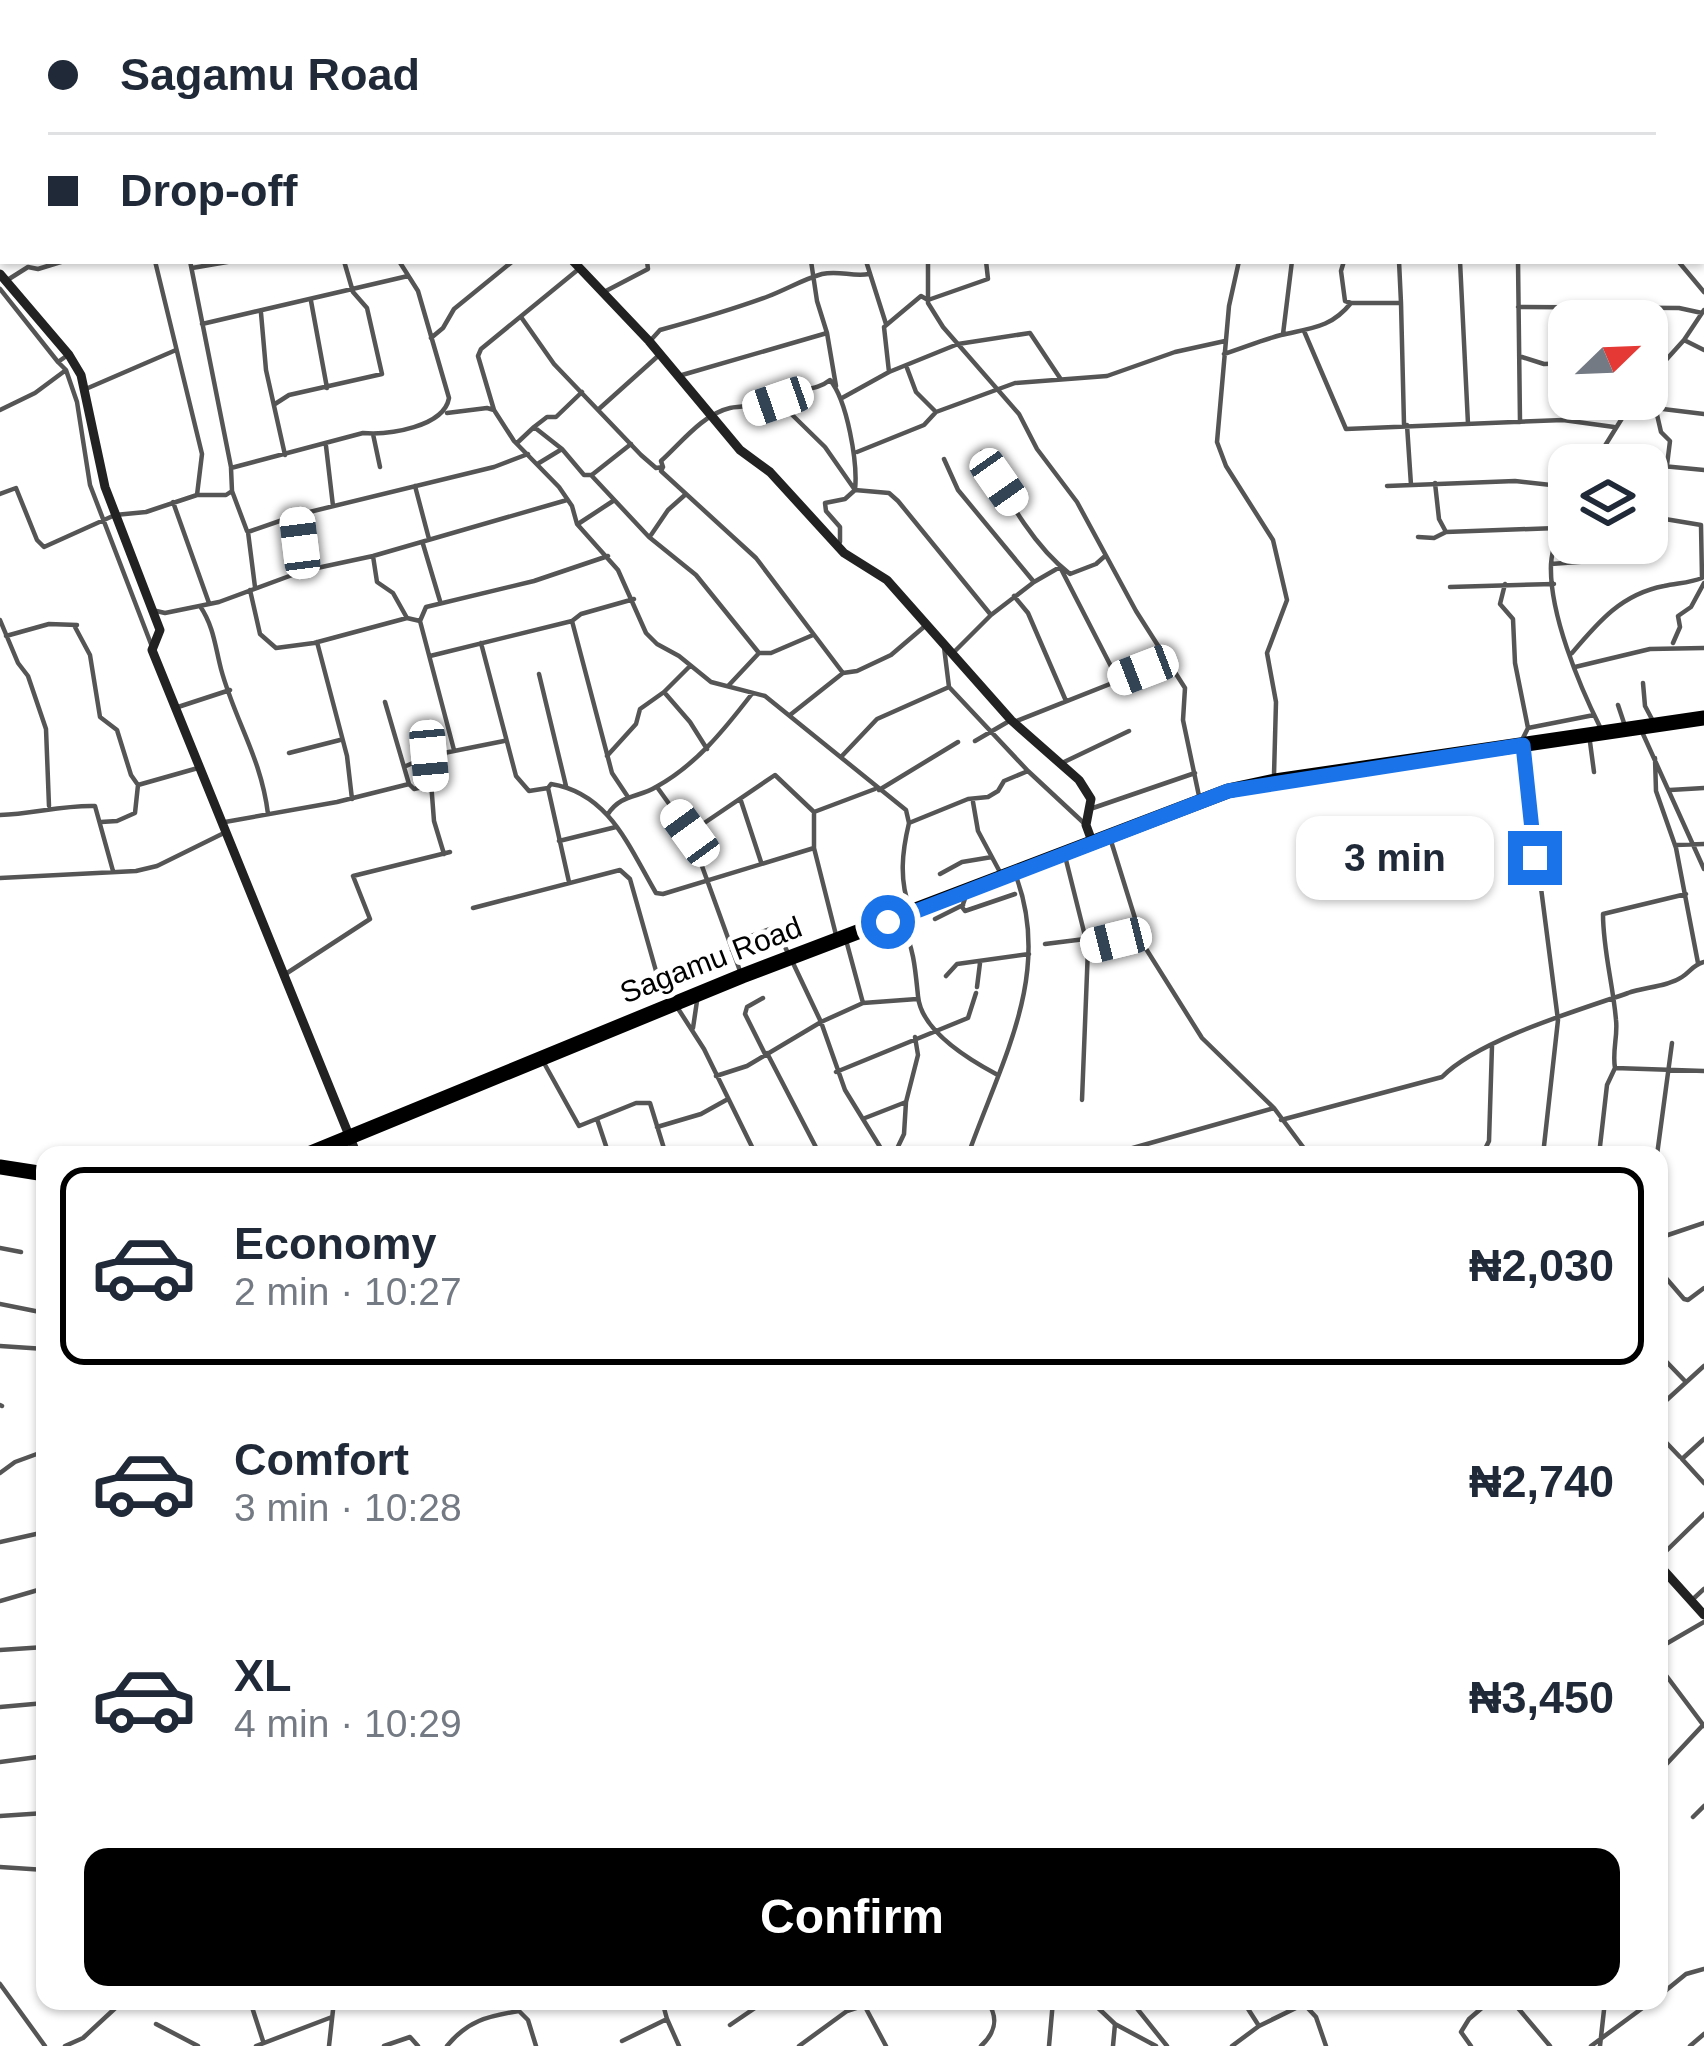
<!DOCTYPE html>
<meta charset="utf-8">
<style>
body{margin:0;font-family:Arial,sans-serif;background:#f6f6f7;color:#1f2937;height:100vh;display:flex;flex-direction:column;font-size:45px;white-space:nowrap}
*{box-sizing:border-box;margin:0}
p{font-size:39px;color:#747a83}
.icon{flex:none;width:66px;height:66px;fill:none;stroke:currentColor;stroke-width:2;stroke-linecap:round;stroke-linejoin:round}
.map{position:relative;flex:1;overflow:hidden}
.sheet{position:absolute;left:36px;top:1146px;width:1632px;height:864px;display:flex;flex-direction:column;background:#fff;border-radius:24px;box-shadow:0 3px 9px #0004}
.sheet>*{flex:none}
.top-card{position:absolute;left:0px;top:0px;width:1704px;height:264px;box-shadow:0 3px 9px #0004;display:grid;align-content:center;height:264px;padding:0 48px;background:#fff}
.needle{width:78px;rotate:67deg}
.controls{position:absolute;left:1548px;top:300px;display:grid;gap:24px}
.controls a{display:grid;place-items:center;width:120px;height:120px;border-radius:24px;background:#fff;box-shadow:0 3px 9px #0004;font-size:60px}
.end{position:absolute;width:54px;height:54px;margin:-27px;border:15px solid #1a73e8;background:#fff;box-shadow:0 0 0 6px #fff}
.from{border-radius:50%}
.bubble{position:absolute;height:84px;border-radius:24px;background:#fff;box-shadow:0 3px 9px #0004;font-size:39px;font-weight:700;line-height:84px;text-align:center}
.car{position:absolute;width:36px;height:72px;margin:-36px -18px;border-radius:15px;box-shadow:0 0 9px 3px #0007;background:linear-gradient(#fff 24%,#345 0 40%,#fff 0 76%,#345 0 86%,#fff 0)}
.top-card b{display:flex;align-items:center;gap:42px;height:114px;font-size:45px}
.top-card b+b{border-top:3px solid #e0e1e3}
.top-card i{width:30px;height:30px;background:#1f2937}
ul{padding:21px 0 0;list-style:none}
li{display:flex;align-items:center;gap:36px;height:198px;margin:0 24px 18px;padding:0 24px;border:6px solid transparent;border-radius:24px}
li div{flex:1}
li b{display:block;font-size:45px}
li em{font-style:normal;font-weight:700}
li.current{border-color:#000}
li>.icon{width:108px;height:108px;stroke-width:1.5}
.button{display:flex;gap:24px;margin-top:auto;padding:24px 48px}
.button a{flex:1;height:138px;border-radius:24px;background:#000;color:#fff;font-size:48px;font-weight:700;line-height:138px;text-align:center}
.map>svg:first-child{display:block}
.lines{fill:none;stroke-linecap:round;stroke-linejoin:round}
.street{stroke:#555;stroke-width:4.5}
.secondary{stroke:#222;stroke-width:9}
.highway{stroke:#000;stroke-width:15}
.route{stroke:#1a73e8;stroke-width:15}
.labels{text-anchor:middle;stroke-width:10;stroke-linejoin:round;paint-order:stroke}
.street-label{font-size:30px;fill:#000;stroke:#fff}
</style>
<div class="map">
<svg width="1704" height="2046" viewBox="0 0 1704 2046">
<rect width="100%" height="100%" fill="#fff"/>
<g class="lines">
<path class="street" d="M64,0H82
M285,0L286,3
M645,0L648,3
M727,0L730,3
M956,0L957,3
M1087,0L1088,3
M51,3L58,0
M618,3L621,0
M785,3L789,0
M0,14H3
M0,71L3,70
M0,103L3,102
M0,161L3,162
M0,217L3,216
M1701,228L1704,225
M155,261L202,454L197,495
M190,261L231,467
M811,261L817,301L827,333
M866,261L886,324
M928,261V303L943,327L1019,414L1037,449L1077,502L1136,611L1185,688L1183,720L1199,796
M1239,261L1229,306L1217,442L1226,466L1273,540L1287,600L1267,653L1276,702L1274,775
M1344,261L1341,271L1345,301L1351,303
M1399,261L1401,303
M1460,261L1468,424
M1518,261L1520,422
M1678,261L1704,292
M192,268L233,261
M9,279L28,267L38,269L64,261
M0,289L58,362L65,357
M602,293L648,269L647,261
M311,301L327,388
M1518,307L1679,308L1702,313
M261,313L266,370L285,455
M521,317L554,364L641,455L656,468L663,467L661,471L756,558L843,673
M202,324L408,276
M1304,331L1346,429L1563,420L1614,427
M1283,334L1292,261
M431,338L443,328L454,309L513,261
M1684,340L1704,350
M650,341L660,330C696,320 734,309 769,296C787,289 804,279 822,274C839,270 852,277 869,274
M1224,354C1243,348 1262,340 1281,335C1311,328 1331,328 1351,303H1401L1404,424
M1522,357L1544,364L1569,363
M907,368L916,392L936,412
M66,370L77,402L90,485L151,644
M889,372L884,327L921,296L928,300L988,279L986,261
M682,375L827,333L836,386
M1647,381L1684,340L1704,310
M88,388L176,350
M842,398L889,372L958,344L1030,333L1060,378
M275,404L289,395L382,374L367,308L353,292L344,261
M1630,405L1704,414
M1655,406L1661,432L1670,441L1667,465
M600,408L658,356
M0,410L35,393L66,370L58,362
M494,410L514,441L559,487L572,506L577,524L618,570L646,633L657,644L679,656L711,682L765,696L906,810L909,823
M447,413L487,408L494,410L478,356L481,349L580,268
M1407,425L1411,485
M534,427L547,417H556L582,392
M373,434L380,467
M517,443L534,427L562,449
M326,446L333,506
M857,452L924,425L936,412L1015,383L1107,376L1175,352L1225,341
M982,452C1006,495 1031,544 1070,574L1096,564L1105,556
M1600,453L1621,462L1704,470
M944,459L958,490L1034,582L991,615
M539,463L562,449L584,475H591L649,537L696,575L759,653
M1593,465L1634,399
M663,467L661,461C680,444 703,414 730,408C745,405 758,408 776,402
M593,474L631,444
M1435,483L1439,519L1446,532L1557,528
M415,486L429,539
M1387,486L1515,481L1569,487
M232,491L247,531
M0,494L16,488L37,540L44,547L115,515L146,512L197,495H226L232,491L231,468L363,433C389,435 444,427 449,398L418,291L399,261
M173,502L209,603
M1569,510C1561,526 1552,546 1551,564C1549,613 1579,685 1601,729
M297,515L302,569
M1647,516L1701,525
M578,524L613,501
M651,535L668,510L686,494
M1418,537L1434,538L1446,532
M840,542V527L826,511L825,503L845,499L855,490C858,463 847,400 830,380C814,393 794,387 778,401L825,447L855,490L889,493L898,501L991,615L953,653
M423,544L440,601
M373,556L377,582L393,593L407,618
M1551,564L1631,558
M1034,582L1060,567L1117,678
M1505,584L1500,604L1513,619L1515,663L1528,728L1523,738
M255,587L248,532L297,515L494,467L528,454
M1450,587L1554,584
M250,590L260,634L276,648L314,643L407,618L420,621
M1014,596L1028,613L1066,701
M200,606C214,627 215,646 221,669C235,721 261,757 268,814
M152,610L165,613L219,602L303,571L373,556L567,500
M0,620L18,663L28,676L46,729L49,806
M572,621L612,773L628,797
M75,627L90,655L100,717L117,730L131,775L138,785L198,768
M6,636L49,624L77,625
M317,642L347,756L352,799
M481,643L516,776L529,791L548,788L551,784C609,793 629,847 656,893L663,894L814,848
M1673,643L1680,627L1678,616L1691,607L1704,583
M1572,653C1599,621 1622,594 1664,586C1677,583 1690,583 1702,578L1701,525
M430,656L572,621L581,614L634,599
M1575,667L1650,649L1704,648
M539,674L566,786
M1643,683L1645,706L1654,723
M729,685L759,653H771L813,635
M950,688L1028,771
M664,692L690,722L707,749
M1618,705L1624,723
M178,707L230,690
M790,715L843,673L857,671L891,655L925,626
M1014,722L1168,661
M1528,728L1594,715
M1643,734L1704,869
M975,741L1011,720
M1590,742L1594,772
M1523,748L1558,1020L1543,1155
M454,750L420,621L426,607L534,581L608,556
M289,753L340,740
M429,756L434,821L444,854
M607,756L636,724L640,709L664,692L690,666
M841,757L877,719L949,687L944,647
M1655,758L1656,791L1676,848L1698,963
M1064,762L1129,731
M406,766L429,756L504,741
M410,785L414,789L431,785
M657,787L690,833L740,971
M548,788L569,882
M879,790L958,742
M1670,790L1704,788
M741,801L761,862
M973,802L978,831L1001,874
M1093,808L1195,773
M608,814C621,794 638,798 656,787C696,765 724,730 751,695
M0,815C33,814 62,805 95,806L113,871
M101,822L117,821L135,813L138,785
M225,822L337,802L409,784L385,702
M691,832L775,775L814,812
M559,841L616,827
M1111,841L1143,944L1202,1038L1274,1108L1309,1155
M1675,845L1704,844
M1065,856L1088,948L1082,1100
M940,874L962,862L992,857
M0,878L136,871L157,866L224,833
M967,893L962,907L965,911L1015,894
M1686,894L1603,914C1603,950 1613,984 1616,1020C1618,1036 1612,1051 1615,1068L1704,1071
M473,908L620,870L630,879L656,971L670,998
M910,909C899,880 902,852 909,823L968,799L988,797L998,791L1004,781L1028,771L1086,825
M935,919L963,905
M902,922C914,951 915,966 918,996C921,1031 968,1059 996,1074
M864,931L872,945L905,930
M836,935L814,848V812L875,789
M846,940L863,1003
M1045,944L1085,939
M1088,948L1116,940
M732,950L748,937L775,927L788,953
M793,963L821,1022L863,1003L917,999
M284,975L370,919L353,876L450,852
M946,976L957,964L1029,954
M977,987L980,963
M763,998L747,1007L745,1014L765,1054
M677,1007L704,1049L756,1155
M693,1028L697,1001
M767,1053L820,1155
M544,1063L579,1126L636,1103H650L666,1155
M836,1072L968,1018L976,993
M716,1076L747,1066L821,1022L845,1090L885,1155
M865,1118L906,1102L918,1055L915,1037
M597,1119L609,1155
M1281,1120L1442,1077C1478,1040 1576,1011 1628,993C1644,987 1667,987 1682,977C1691,971 1693,965 1704,962
M657,1127L701,1114L728,1099
M739,1155L752,1150
M894,1155L904,1134L906,1102
M968,1155C1000,1064 1052,976 1017,879
M1108,1155L1274,1108
M1482,1155L1489,1141L1492,1046
M1599,1155L1607,1085L1615,1068
M1657,1155L1672,1043
M1659,1238L1704,1223
M0,1248L21,1252
M1659,1270L1684,1299L1688,1300L1704,1288
M0,1304L45,1313
M0,1346L45,1349
M1659,1354L1684,1380
M0,1405L2,1406
M1659,1407L1704,1366
M1659,1435L1680,1457
M1704,1439L1682,1459L1704,1483
M0,1473L15,1462L45,1451
M0,1542L45,1532
M1659,1558L1704,1514
M1692,1600L1704,1589
M0,1601L45,1588
M1659,1648L1704,1622
M0,1650L45,1647
M1659,1666L1704,1726
M0,1707L45,1703
M0,1762L45,1756
M1659,1772L1703,1725
M0,1816L45,1813
M1693,1817L1704,1806
M0,1867L45,1870
M0,1984L45,2046
M1659,1996L1686,1974L1704,1969
M250,2001L263,2041
M862,2001L886,2046
M1131,2001L1167,2046
M1243,2001L1259,2026L1304,2004L1316,2017L1326,2046
M1512,2001L1550,2046
M1096,2006L1115,2024L1156,2046
M667,2019L679,2046
M156,2024L198,2046
M730,2025L765,2001
M622,2041L667,2019L662,2001
M65,2046L83,2038L123,2001
M256,2046L332,2017
M329,2046L334,2001
M384,2046L410,2037L418,2046
M447,2046C467,2021 488,2016 519,2011L528,2020L536,2046
M799,2046L847,2011L862,2006
M981,2046C996,2032 999,2018 987,2001
M1049,2046L1053,2001
M1113,2046L1115,2024
M1232,2046L1259,2026
M1471,2046L1461,2032L1469,2019L1490,2001
M1591,2046L1652,2001
M1600,2046L1605,2001
M1690,2046L1704,2034"/>
<path class="secondary" d="M323,0L326,3
M573,261L649,341L740,450L770,472L844,553L887,580L1011,720L1079,780L1091,799L1086,825L1093,844
M0,274L69,355L81,375L105,487L160,630L152,650L357,1155
M1659,1565L1704,1615"/>
<path class="highway" d="M306,1155L742,976L1228,791L1275,781L1704,718
M0,1167L45,1174"/>
</g>
<g class="lines">
<path class="route" d="M888,922L1228,791L1523,745L1535,858"/>
</g>
<g class="labels">
<g class="street-label">
<text transform="translate(711 960) rotate(-21)" y="10">Sagamu Road</text>
</g>
</g>
</svg>
<div class="controls">
<a><svg class="needle" viewBox="-14 -14 28 28"><path d="M0-13l5 13h-10z" fill="#e53935"/><path d="M0 13l5-13h-10z" fill="#747a83"/></svg></a>
<a><svg class="icon" aria-label="layers" viewBox="0 0 24 24"><path d="M12 4l9 5-9 5-9-5zM3 14l9 5 9-5"/></svg></a>
</div>
<i class="end from" style="left:888px;top:922px"></i>
<i class="end" style="left:1535px;top:858px"></i>
<div class="bubble" style="left:1296px;top:816px;width:198px">3 min</div>
<i class="car" style="left:778px;top:401px;rotate:251deg"></i>
<i class="car" style="left:999px;top:482px;rotate:145deg"></i>
<i class="car" style="left:300px;top:543px;rotate:353deg"></i>
<i class="car" style="left:1143px;top:670px;rotate:249deg"></i>
<i class="car" style="left:429px;top:756px;rotate:175deg"></i>
<i class="car" style="left:690px;top:833px;rotate:324deg"></i>
<i class="car" style="left:1116px;top:940px;rotate:256deg"></i>
<div class="top-card">
<b><i class="from"></i>Sagamu Road</b>
<b><i></i>Drop-off</b>
</div>
<section class="sheet">
<ul>
<li class="current"><svg class="icon" aria-label="car" viewBox="0 0 24 24"><path d="M5 17H2v-5l4-1 3-4h7l3 4 3 1v5h-3M9 17h6M6 11h13"/><circle cx="7" cy="17" r="2"/><circle cx="17" cy="17" r="2"/></svg><div><b>Economy</b><p>2 min · 10:27</p></div><em>₦2,030</em></li>
<li><svg class="icon" aria-label="car" viewBox="0 0 24 24"><path d="M5 17H2v-5l4-1 3-4h7l3 4 3 1v5h-3M9 17h6M6 11h13"/><circle cx="7" cy="17" r="2"/><circle cx="17" cy="17" r="2"/></svg><div><b>Comfort</b><p>3 min · 10:28</p></div><em>₦2,740</em></li>
<li><svg class="icon" aria-label="car" viewBox="0 0 24 24"><path d="M5 17H2v-5l4-1 3-4h7l3 4 3 1v5h-3M9 17h6M6 11h13"/><circle cx="7" cy="17" r="2"/><circle cx="17" cy="17" r="2"/></svg><div><b>XL</b><p>4 min · 10:29</p></div><em>₦3,450</em></li>
</ul>
<div class="button"><a>Confirm</a></div>
</section>
</div>
